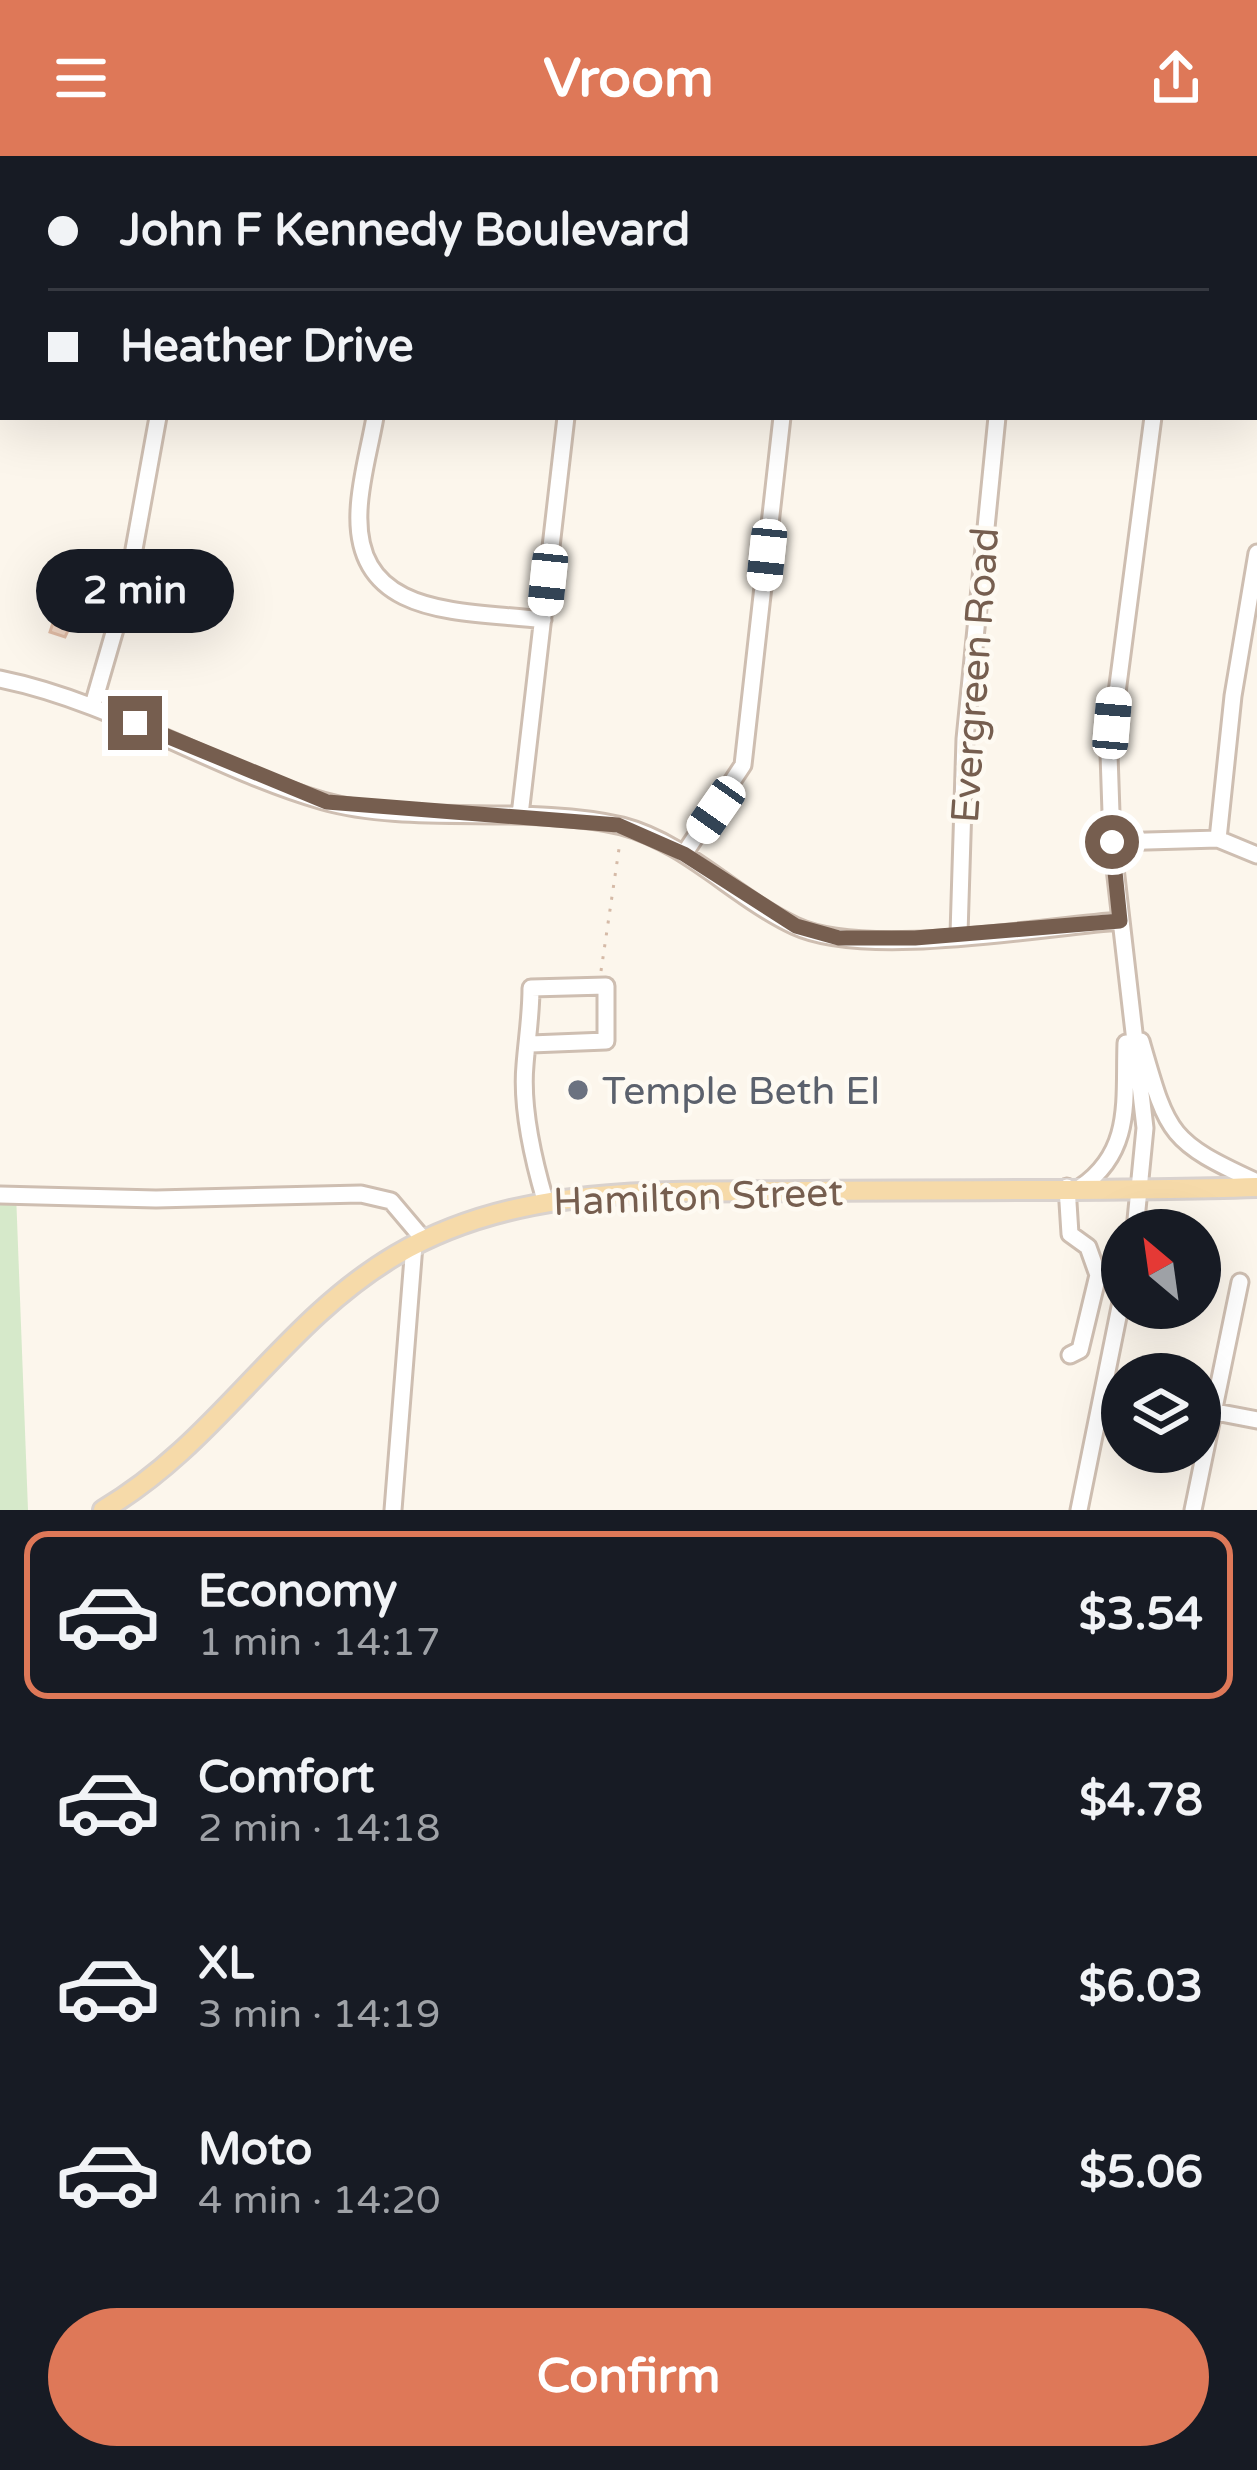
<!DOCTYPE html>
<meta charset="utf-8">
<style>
body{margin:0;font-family:"Varela Round",sans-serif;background:#20242c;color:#f1f3f6;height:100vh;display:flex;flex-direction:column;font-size:45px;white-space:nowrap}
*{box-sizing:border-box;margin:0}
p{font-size:39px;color:#9ea1a6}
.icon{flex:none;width:66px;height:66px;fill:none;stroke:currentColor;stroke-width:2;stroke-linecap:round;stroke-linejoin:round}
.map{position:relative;height:1354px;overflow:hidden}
.sheet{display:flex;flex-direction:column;background:#171b24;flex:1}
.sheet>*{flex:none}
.banner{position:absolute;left:0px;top:0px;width:1257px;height:264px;box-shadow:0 12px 48px #0002;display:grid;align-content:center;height:264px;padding:0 48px;background:#171b24}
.needle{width:78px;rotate:331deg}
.tools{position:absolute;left:1101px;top:1053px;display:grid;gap:24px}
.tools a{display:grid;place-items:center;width:120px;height:120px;border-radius:50%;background:#171b24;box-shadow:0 12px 48px #0002;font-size:60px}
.end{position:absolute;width:54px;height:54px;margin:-27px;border:15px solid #765e4f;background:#fff;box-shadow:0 0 0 6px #fff}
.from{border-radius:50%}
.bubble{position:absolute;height:84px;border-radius:42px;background:#171b24;box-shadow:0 12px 48px #0002;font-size:39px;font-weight:700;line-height:84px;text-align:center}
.car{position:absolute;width:36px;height:72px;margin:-36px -18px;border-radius:15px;box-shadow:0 0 9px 3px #0007;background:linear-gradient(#fff 24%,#345 0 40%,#fff 0 76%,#345 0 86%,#fff 0)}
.banner b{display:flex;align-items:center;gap:42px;height:114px;font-size:45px}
.banner b+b{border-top:3px solid #363941}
.banner i{width:30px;height:30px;background:#f1f3f6}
ul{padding:21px 0 0;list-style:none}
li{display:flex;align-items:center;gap:36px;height:168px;margin:0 24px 18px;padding:0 24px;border:6px solid transparent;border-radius:24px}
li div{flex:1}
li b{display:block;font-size:45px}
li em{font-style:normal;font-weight:700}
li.current{border-color:#de7858}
li>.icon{width:108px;height:108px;stroke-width:1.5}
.primary-button{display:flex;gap:24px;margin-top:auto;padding:24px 48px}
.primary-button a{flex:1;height:138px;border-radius:72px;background:#de7858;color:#fff;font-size:48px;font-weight:700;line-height:138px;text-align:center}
header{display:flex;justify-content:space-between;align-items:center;height:156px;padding:0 48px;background:#de7858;color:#fff;font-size:54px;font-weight:700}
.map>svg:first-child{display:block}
.green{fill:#d6e9ca}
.building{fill:#f0d6c4;stroke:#e2bda6;stroke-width:3}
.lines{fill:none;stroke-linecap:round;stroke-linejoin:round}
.minor-casing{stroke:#cebeb1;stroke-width:21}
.major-casing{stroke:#d9d2ce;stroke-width:24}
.path{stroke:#d5baa7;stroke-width:3;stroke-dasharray:3 9;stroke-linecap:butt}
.minor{stroke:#fff;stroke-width:15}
.major{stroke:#f6daa9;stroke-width:18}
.route{stroke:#765e4f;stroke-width:15}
.worship-dot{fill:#6b7280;stroke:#fefaf2;stroke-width:4.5}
.labels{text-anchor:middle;stroke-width:9;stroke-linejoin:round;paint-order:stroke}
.street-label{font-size:39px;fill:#765e4f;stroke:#fefaf2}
.worship-label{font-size:39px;fill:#5b616d;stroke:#fefaf2;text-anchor:start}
</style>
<header><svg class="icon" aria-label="menu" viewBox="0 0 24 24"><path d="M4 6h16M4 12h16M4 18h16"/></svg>Vroom<svg class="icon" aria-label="share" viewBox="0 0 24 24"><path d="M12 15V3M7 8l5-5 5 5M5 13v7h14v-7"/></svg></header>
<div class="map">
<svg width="1257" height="1354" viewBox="0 0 1257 1354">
<rect width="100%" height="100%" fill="#fcf6ec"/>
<path class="green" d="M0,1035L16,1037L28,1354H0Z"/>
<path class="building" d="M61,442L80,449L65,481L50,476Z"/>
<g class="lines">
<g class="minor-casing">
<path id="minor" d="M377,0L378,3
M562,0L563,3
M1022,0V3
M1162,0L1163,3
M238,3L244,0
M796,3V0
M375,261C370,291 360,324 359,355C354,464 464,454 543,464
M0,523C114,546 212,613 323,645C410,670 529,648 622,670C687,687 735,742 795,770C865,803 1040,771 1120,765
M93,549L127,432L158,261
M520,659L566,261
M1218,683L1233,540L1257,397
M1112,686L1218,683L1257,699
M684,698L743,609L782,261
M959,778L965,583L997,261
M1141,885C1168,979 1168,985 1257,1026
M531,888L606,885V830L531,832C531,859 527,883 525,909C521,952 533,1003 545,1044
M1067,1031L1070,1078L1088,1091L1098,1119L1122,1128
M1081,1031C1133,995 1124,944 1126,887
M0,1039L156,1043L361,1038L391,1045L424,1084
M1135,1074L1145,972L1112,686L1109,598L1153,261
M1070,1199L1080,1194L1098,1119
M1103,1238L1122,1241
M1200,1253L1257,1264
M393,1354L414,1089
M1079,1354L1122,1141
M1193,1354L1240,1126"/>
</g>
<g class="major-casing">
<path id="major" d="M103,1354C218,1287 282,1166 396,1099C521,1026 663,1037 803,1035C954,1033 1106,1036 1257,1031"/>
</g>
<path class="path" d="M601,815L620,686"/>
<use href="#minor" class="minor"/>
<use href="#major" class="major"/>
</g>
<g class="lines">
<path class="route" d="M135,567L327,646L618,669L684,698L796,770L839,782H915L1120,765L1112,686"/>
</g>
<circle class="worship-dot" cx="578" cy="934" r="12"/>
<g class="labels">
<g class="street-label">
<text transform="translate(974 519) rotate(-86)" y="14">Evergreen Road</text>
<text transform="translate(698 1040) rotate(-2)" y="14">Hamilton Street</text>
</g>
<g class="worship-label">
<text x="602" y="948">Temple Beth El</text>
</g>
</g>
</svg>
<div class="tools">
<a><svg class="needle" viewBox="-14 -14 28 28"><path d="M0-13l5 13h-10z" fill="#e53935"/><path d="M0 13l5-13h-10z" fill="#9ea1a6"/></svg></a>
<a><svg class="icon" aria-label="layers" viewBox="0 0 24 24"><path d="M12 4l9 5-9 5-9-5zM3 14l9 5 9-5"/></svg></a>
</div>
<i class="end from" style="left:1112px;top:686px"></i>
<i class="end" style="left:135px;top:567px"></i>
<div class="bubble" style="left:36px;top:393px;width:198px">2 min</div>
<i class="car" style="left:767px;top:399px;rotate:186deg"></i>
<i class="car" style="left:548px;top:424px;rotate:186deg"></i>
<i class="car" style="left:1112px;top:567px;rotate:5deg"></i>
<i class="car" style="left:716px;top:654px;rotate:215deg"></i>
<div class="banner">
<b><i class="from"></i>John F Kennedy Boulevard</b>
<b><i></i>Heather Drive</b>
</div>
</div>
<section class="sheet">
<ul>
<li class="current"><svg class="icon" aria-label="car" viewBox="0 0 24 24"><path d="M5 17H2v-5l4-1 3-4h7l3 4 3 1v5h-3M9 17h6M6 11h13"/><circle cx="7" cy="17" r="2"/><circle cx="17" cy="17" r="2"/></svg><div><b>Economy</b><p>1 min · 14:17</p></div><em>$3.54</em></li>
<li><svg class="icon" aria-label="car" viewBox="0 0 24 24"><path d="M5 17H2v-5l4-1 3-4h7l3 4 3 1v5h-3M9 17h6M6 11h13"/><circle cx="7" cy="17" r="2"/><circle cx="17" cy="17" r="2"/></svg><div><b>Comfort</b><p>2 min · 14:18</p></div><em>$4.78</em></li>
<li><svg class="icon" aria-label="car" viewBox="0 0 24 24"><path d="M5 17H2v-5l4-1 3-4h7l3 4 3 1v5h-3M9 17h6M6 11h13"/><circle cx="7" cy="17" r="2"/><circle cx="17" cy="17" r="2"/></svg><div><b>XL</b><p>3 min · 14:19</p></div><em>$6.03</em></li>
<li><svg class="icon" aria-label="car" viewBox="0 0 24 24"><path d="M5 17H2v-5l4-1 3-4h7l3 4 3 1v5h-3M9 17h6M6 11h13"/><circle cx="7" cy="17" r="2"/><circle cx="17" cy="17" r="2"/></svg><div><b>Moto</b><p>4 min · 14:20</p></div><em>$5.06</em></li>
</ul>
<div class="primary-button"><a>Confirm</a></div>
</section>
